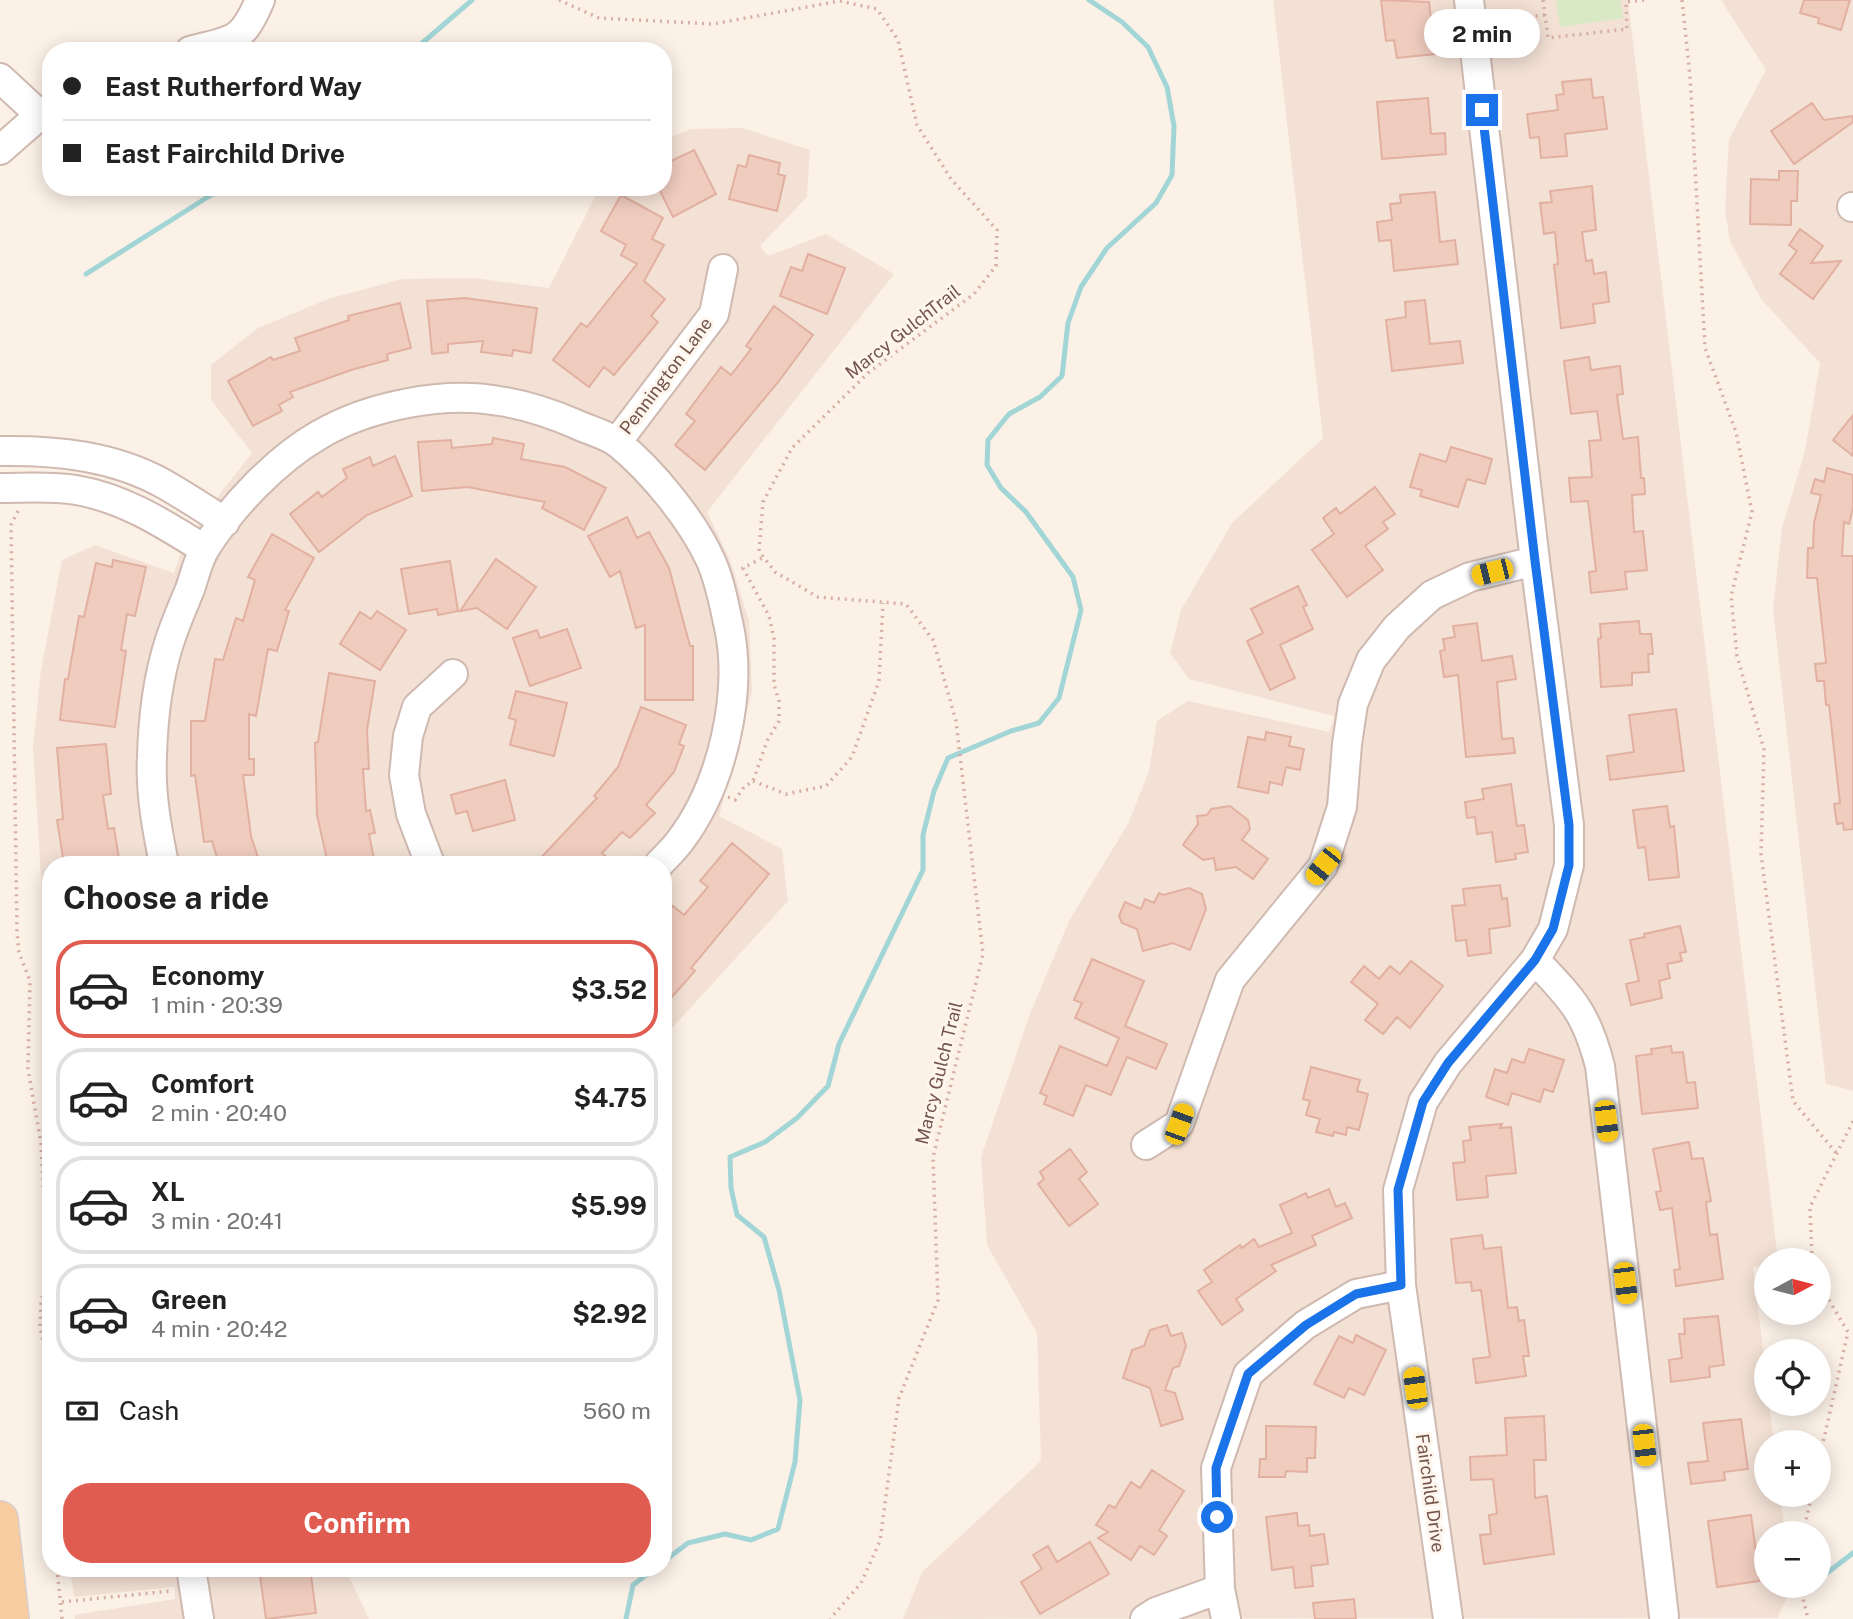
<!DOCTYPE html>
<meta charset="utf-8">
<style>
body{margin:0;font-family:"Public Sans",sans-serif;background:#f2f2f2;color:#222;height:100vh;display:flex;flex-direction:column;font-size:26px;white-space:nowrap}
*{box-sizing:border-box;margin:0}
p{font-size:23px;color:#767676}
.icon{flex:none;width:38px;height:38px;fill:none;stroke:currentColor;stroke-width:2;stroke-linecap:round;stroke-linejoin:round}
.map{position:relative;flex:1;overflow:hidden}
.sheet{position:absolute;left:42px;top:856px;width:630px;height:721px;display:flex;flex-direction:column;background:#fff;border-radius:28px;box-shadow:0 4px 18px #0003}
.sheet>*{flex:none}
.top-card{position:absolute;left:42px;top:42px;width:630px;height:154px;border-radius:28px;box-shadow:0 4px 18px #0003;display:grid;align-content:center;height:154px;padding:0 21px;background:#fff}
.needle{width:46px;rotate:83deg}
.tools{position:absolute;left:1754px;top:1248px;display:grid;gap:14px}
.tools a{display:grid;place-items:center;width:77px;height:77px;border-radius:50%;background:#fff;box-shadow:0 4px 18px #0003;font-size:35px}
.end{position:absolute;width:32px;height:32px;margin:-16px;border:9px solid #1a73e8;background:#fff;box-shadow:0 0 0 4px #fff}
.from{border-radius:50%}
.bubble{position:absolute;height:49px;border-radius:24px;background:#fff;box-shadow:0 4px 18px #0003;font-size:23px;font-weight:700;line-height:49px;text-align:center}
.car{position:absolute;width:21px;height:42px;margin:-21px -10px;border-radius:9px;box-shadow:0 0 5px 2px #0007;background:linear-gradient(#f5c518 24%,#345 0 40%,#f5c518 0 76%,#345 0 86%,#f5c518 0)}
.top-card b{display:flex;align-items:center;gap:24px;height:66px;font-size:26px}
.top-card b+b{border-top:2px solid #e0e0e0}
.top-card i{width:18px;height:18px;background:#222}
ul{padding:0;list-style:none}
li{display:flex;align-items:center;gap:21px;height:98px;margin:0 14px 10px;padding:0 7px;border:4px solid #e0e0e0;border-radius:28px}
li div{flex:1}
li b{display:block;font-size:26px}
li em{font-style:normal;font-weight:700}
li.current{border-color:#e15c50}
li>.icon{width:63px;height:63px;stroke-width:1.5}
h2{padding:0 21px;font-size:32px;line-height:84px}
.pay{display:flex;align-items:center;gap:18px;height:77px;padding:0 21px;font-size:26px}
.pay p{margin-inline-start:auto}
.cta{display:flex;gap:14px;margin-top:auto;padding:14px 21px}
.cta a{flex:1;height:80px;border-radius:28px;background:#e15c50;color:#fff;font-size:28px;font-weight:700;line-height:80px;text-align:center}
.map>svg:first-child{display:block}
.residential{fill:#f3e1d5}
.green{fill:#d9e9c5}
.lines{fill:none;stroke-linecap:round;stroke-linejoin:round}
.stream{stroke:#a2d5d6;stroke-width:5}
.building{fill:#f0ccbf;stroke:#e2b0a0;stroke-width:2}
.minor-casing{stroke:#cfb9b0;stroke-width:32}
.major-casing{stroke:#d8cfcd;stroke-width:38}
.path{stroke:#d5afa2;stroke-width:3.5;stroke-dasharray:2 5;stroke-linecap:butt}
.minor{stroke:#fff;stroke-width:28}
.major{stroke:#f8cca1;stroke-width:35}
.route{stroke:#1a73e8;stroke-width:9}
.labels{text-anchor:middle;stroke-width:6;stroke-linejoin:round;paint-order:stroke}
.street-label{font-size:18px;fill:#74554c;stroke:#fef5ed}
</style>
<div class="map">
<svg width="1853" height="1619" viewBox="0 0 1853 1619">
<rect width="100%" height="100%" fill="#fcf1e7"/>
<path class="residential" d="M1273,0H1628L1778,1260H1766V1265L1753,1267L1766,1374V1404H1769L1774,1442H1766V1494L1780,1495L1785,1533H1766V1586H1791V1589L1777,1618L903,1619L922,1572L1041,1461L1037,1333L987,1245L981,1157L1031,1011L1070,919L1128,824L1149,771L1157,721L1188,701L1329,732L1334,716L1189,679L1170,653L1181,610L1232,523L1323,438Z
M1721,0H1853V1091L1826,1084L1773,609L1782,528L1805,451L1820,363L1761,299L1730,241L1725,210L1729,139L1766,70Z
M743,128L810,150L807,197L760,246L768,256L826,234L894,274L707,512L730,560L749,621L752,692L719,816L782,849L788,901L663,1038V864H51V1101L46,1084L42,893L33,747L41,670L62,560L95,545L174,573L183,546L225,487L252,453L211,400V365L258,328L328,299L402,279L473,278L549,288L600,187H663V141L690,129Z
M70,1568H345L369,1619H75L74,1615L175,1599V1587L74,1597Z"/>
<path class="green" d="M1556,0H1620L1623,18L1560,27Z"/>
<g class="lines">
<path class="stream" d="M413,51L472,0
M86,274L211,195L235,187
M663,1562L688,1543L725,1534L751,1540L778,1529L795,1462L800,1400L779,1290L764,1237L737,1215L731,1188L730,1157L765,1142L797,1118L828,1086L839,1044L923,870V835L934,791L948,758L1011,731L1039,723L1059,698L1081,610L1073,577L1026,512L1001,488L987,465L988,440L1009,414L1040,397L1062,376L1068,323L1081,287L1107,248L1156,203L1172,175L1174,126L1167,87L1148,47L1122,22L1089,0
M1823,1576L1853,1553
M626,1619L633,1585L655,1568"/>
</g>
<path class="building" d="M1381,0L1429,2L1435,54L1397,58L1394,40L1386,41Z
M1804,0H1850L1841,30L1818,23L1819,18L1800,13Z
M1591,79L1593,98L1603,97L1607,129L1565,134L1567,156L1541,158L1539,137L1530,138L1527,114L1558,110L1556,95L1564,94L1562,82Z
M1428,98L1431,134L1445,133L1446,154L1382,159L1377,102Z
M1812,103L1824,120L1853,116V122L1794,164L1771,131Z
M694,150L716,194L673,217L658,187H663V165Z
M749,155L780,163L778,174L785,176L777,211L729,199L738,165L746,167Z
M1779,171H1798L1797,201H1791V225L1750,224L1751,179L1779,180Z
M1592,186L1596,230L1582,232L1586,261L1592,260L1594,274L1606,272L1609,302L1593,304L1595,323L1561,328L1554,265L1558,264L1555,232L1544,234L1540,203L1552,202L1550,191Z
M1435,192L1440,242L1455,240L1458,264L1394,271L1391,240L1379,241L1377,222L1392,220L1390,204L1401,203L1400,195Z
M621,195L663,218L652,239L664,245L644,281L665,299L651,316L658,322L614,375L604,367L589,387L553,360L581,323L587,327L637,264L621,255L626,245L601,231Z
M1800,229L1823,246L1811,263L1841,261L1813,299L1780,274L1797,251L1789,245Z
M808,254L845,268L827,314L780,296L791,267L802,271Z
M465,298L537,308L531,353L513,350L512,356L481,352L483,341L448,344V352L432,354L427,301Z
M1425,300L1430,344L1460,341L1463,363L1392,371L1386,320L1406,317L1405,302Z
M400,303L411,348L387,354L388,360L351,370L290,392L293,397L279,405L282,411L253,426L228,381L271,357L273,360L300,351L295,338L349,320L348,316Z
M774,306L813,335L779,381L705,470L675,445L695,421L686,414L721,367L731,375L751,349L746,346Z
M1589,357L1591,370L1620,366L1623,394L1617,395L1623,439L1638,437L1641,478H1644L1645,494L1632,495L1634,532L1643,531L1647,570L1625,572L1627,589L1591,593L1589,572L1596,571L1588,501L1571,502L1569,478L1592,477L1589,441L1601,440L1597,411L1571,414L1564,361Z
M1853,415V456L1833,440Z
M493,438L524,444L521,459L565,467L606,488L584,530L542,508L545,502L468,487L422,491L418,442L451,440L452,448L492,444Z
M1451,447L1492,459L1485,484L1467,479L1458,507L1420,496L1422,490L1410,487L1420,454L1446,462Z
M395,456L412,496L367,515L319,552L290,514L318,492L322,497L347,478L343,469L370,457L373,466Z
M1827,468L1853,475V508L1849,524L1844,522L1842,556H1853V829L1844,830L1843,823L1837,824L1834,804L1840,803L1829,705H1826L1824,681H1817L1815,664L1826,663L1817,578H1807L1808,548H1813L1814,523L1821,495L1811,493L1815,479L1824,482Z
M1375,487L1395,514L1383,522L1388,529L1365,546L1383,570L1347,597L1312,550L1334,534L1323,518L1336,508L1340,514Z
M627,517L637,538L649,532L669,568L690,646H693V700H645V625L636,628L620,571L610,577L588,536Z
M272,534L314,558L285,610L289,611L277,651L268,649L256,716L249,714V759H254V775H243L251,836L260,864H219L212,841L204,842L195,775L191,776V721H205L215,659L223,660L236,618L243,621L255,580L248,577Z
M496,559L536,587L507,629L477,608L460,611Z
M113,560L146,567L135,616L127,614L121,650L126,651L115,727L60,720L65,679H68L79,616L84,617L96,563L112,567Z
M450,561L458,611L438,615L437,609L409,614L401,569Z
M1298,586L1307,605L1303,607L1313,629L1280,645L1295,678L1270,690L1247,641L1263,633L1251,609Z
M377,611L406,630L380,670L340,644L360,612L371,619Z
M1639,621L1640,634H1651L1653,654H1648L1649,672L1632,673V685L1601,687L1598,639L1601,638L1600,624Z
M1477,623L1482,661L1512,656L1516,679L1497,682L1502,739L1513,738L1515,753L1466,757L1458,675L1444,677L1440,651L1445,650L1443,639L1455,637L1453,626Z
M567,629L581,668L530,686L513,638L537,630L540,638Z
M329,673L375,681L367,730L369,769H363L366,811L370,810L375,833L369,834L375,864H328L317,815L315,743L318,742Z
M516,691L567,703L554,756L510,745L516,720L509,718Z
M641,707L686,725L679,744L684,746L674,772L646,805L655,813L630,838L622,832L602,853L615,864H535L597,798L594,796L618,767Z
M1676,709L1684,771L1610,780L1607,756L1634,752L1629,715Z
M1266,732L1291,737L1289,746L1304,749L1300,770L1286,767L1282,785L1270,782L1268,793L1238,787L1248,737L1265,740Z
M106,744L111,794L103,795L108,829L114,828L119,859L85,864H64L57,820L63,819L57,748Z
M505,780L515,820L473,831L467,811L456,814L451,795Z
M1511,784L1517,826L1524,825L1528,852L1515,854L1516,859L1496,862L1492,832L1477,834L1475,817L1467,818L1465,802L1484,799L1482,789Z
M1230,806L1248,820L1250,829L1242,840L1268,859L1253,879L1236,867L1216,870L1214,858L1203,860L1183,845L1198,824L1197,816L1207,815L1211,809Z
M1667,806L1670,827L1674,826L1679,877L1649,880L1645,847L1638,848L1633,810Z
M732,843L769,874L691,968L695,971L663,1007V917L673,906L684,915L708,887L700,881Z
M1500,885L1502,899L1507,898L1510,926L1489,929L1491,953L1468,956L1466,940L1456,941L1452,906L1465,905L1463,889Z
M1189,888L1202,894L1206,909L1190,950L1173,943L1143,951L1137,929L1122,923L1119,916L1125,902L1141,909L1145,899L1154,903L1159,893L1163,895Z
M1680,926L1686,952L1680,953L1682,961L1667,964L1670,978L1659,981L1662,998L1631,1005L1626,984L1639,981L1630,940L1645,937L1644,934Z
M1092,959L1144,981L1125,1026L1167,1044L1156,1069L1127,1057L1111,1095L1086,1085L1073,1116L1044,1104L1047,1096L1040,1093L1060,1046L1107,1066L1119,1038L1075,1018L1082,1003L1074,1000Z
M1411,961L1443,986L1410,1028L1397,1017L1383,1034L1365,1020L1378,1004L1351,982L1364,966L1379,979L1390,966L1400,974Z
M1671,1046L1672,1053L1683,1052L1687,1083L1695,1082L1698,1108L1642,1114L1636,1056L1652,1054L1651,1049Z
M1529,1049L1564,1060L1553,1092L1544,1089L1540,1102L1512,1093L1508,1105L1486,1097L1495,1069L1507,1073L1512,1059L1524,1063Z
M1311,1067L1360,1080L1357,1091L1368,1094L1359,1130L1347,1127L1346,1135L1334,1132L1333,1136L1316,1132L1320,1119L1306,1115L1310,1101L1303,1099Z
M1502,1124L1500,1128L1511,1127L1516,1173L1486,1176L1488,1197L1457,1200L1453,1163L1465,1162L1463,1141L1471,1140L1469,1127Z
M1689,1142L1692,1159L1703,1158L1711,1201L1706,1202L1710,1235L1717,1234L1723,1279L1676,1286L1674,1270L1680,1269L1672,1208L1660,1210L1656,1192L1661,1191L1653,1149Z
M1070,1149L1087,1172L1079,1179L1098,1204L1069,1226L1038,1184L1044,1179L1040,1172Z
M1329,1189L1336,1207L1345,1203L1352,1218L1312,1236L1316,1245L1271,1265L1276,1271L1236,1299L1243,1310L1222,1325L1198,1291L1212,1282L1204,1270L1240,1245L1242,1248L1254,1239L1259,1247L1292,1233L1280,1205L1306,1193L1308,1198Z
M1482,1235L1484,1249L1501,1247L1508,1308L1517,1307L1519,1321L1524,1320L1529,1356H1523L1526,1376L1476,1383L1473,1359L1490,1357L1481,1290L1472,1291L1471,1282L1456,1283L1451,1239Z
M1718,1316L1724,1365L1709,1367L1710,1377L1671,1382L1669,1360L1682,1358L1679,1334H1685L1684,1319Z
M1167,1325L1171,1336L1182,1333L1186,1346L1179,1366L1173,1368L1165,1390L1175,1393L1183,1419L1161,1426L1150,1388L1123,1378L1132,1350L1144,1346L1150,1330Z
M1356,1335L1386,1350L1364,1395L1349,1388L1344,1398L1314,1384L1339,1336L1353,1343Z
M1544,1416L1546,1460H1534L1535,1498L1547,1496L1554,1554L1484,1564L1480,1535L1491,1534L1489,1515L1497,1514L1493,1479L1471,1480L1470,1457L1507,1455L1505,1418Z
M1741,1419L1748,1469L1724,1472L1725,1480L1691,1484L1688,1463L1708,1461L1703,1423Z
M1266,1426L1316,1427L1315,1458H1307V1472L1286,1471L1285,1477H1259L1260,1459H1266Z
M1152,1470L1184,1491L1159,1530L1167,1536L1154,1555L1140,1546L1131,1560L1098,1538L1108,1532L1096,1525L1109,1505L1115,1508L1131,1482L1140,1488Z
M1297,1513L1298,1526L1309,1525L1310,1536L1324,1534L1328,1564L1311,1566L1313,1586L1295,1588L1293,1567L1272,1570L1266,1517Z
M1751,1515L1760,1581L1717,1587L1708,1521Z
M1090,1542L1109,1574L1040,1614L1021,1582L1042,1569L1033,1555L1048,1546L1057,1562Z
M259,1568H310L316,1613L266,1619Z
M1354,1599L1356,1619H1315L1313,1603Z"/>
<g class="lines">
<g class="minor-casing">
<path id="minor" d="M190,51C234,39 241,44 260,0
M0,78L40,115
M0,150L40,115L51,111
M1852,207H1853
M617,442L714,314L723,269
M0,451C56,450 114,456 164,484C185,496 205,509 225,522
M0,488C25,488 51,486 76,490C124,498 164,524 204,549
M164,864C157,829 150,793 152,756C153,719 158,678 169,643C175,624 183,606 190,589C195,575 198,559 206,547C232,506 277,459 319,435C368,406 443,391 499,401C527,405 553,414 578,425C591,431 608,435 619,444C653,472 692,520 710,559C720,580 724,605 729,627C743,694 722,786 680,841C674,849 666,857 659,864
M430,864L411,814L404,775L408,736L417,707L453,674
M1535,960C1572,999 1586,1012 1600,1066L1664,1616
M1146,1145L1179,1124L1230,980L1323,866L1342,807L1347,744L1353,704L1371,660L1397,627L1432,595L1470,577L1535,561
M191,1568L199,1619
M1145,1619L1156,1612L1220,1589
M1226,1619L1220,1589L1216,1468L1248,1374L1305,1325L1356,1294L1401,1285
M1448,1619L1401,1285L1398,1190L1423,1102L1448,1063L1535,960L1553,929L1569,865V825L1535,561L1469,0"/>
</g>
<g class="major-casing">
<path id="major" d="M0,1519L11,1619"/>
</g>
<path class="path" d="M559,0L599,18L713,24L840,1L877,9L898,40L917,125L951,179L997,230L996,266L974,294L868,373L792,448L763,502L759,551L775,572L818,597L906,604L933,640L956,721L983,954L933,1157L938,1300L899,1398L880,1541L861,1583L830,1619
M1543,0L1548,38L1627,29L1626,2L1645,0
M1682,0L1690,76L1705,348L1736,432L1752,512L1731,596L1737,656L1764,749L1761,854L1793,1101L1837,1154
M1494,21L1545,15
M18,511L11,525L17,932L19,952L30,981L28,1069L41,1143L43,1185L49,1223V1262L41,1304L40,1326L51,1383
M753,781L786,794L826,786L852,757L879,681L883,603
M728,797L735,800L744,787L753,781L767,741L779,721V701L774,685V639L769,616L743,568L764,557
M1812,1260L1810,1207L1853,1121
M1818,1282L1848,1332L1818,1465
M51,1419C45,1461 38,1497 51,1538
M1803,1533L1812,1494
M57,1568L62,1619
M1800,1586L1808,1619
M62,1602L171,1591"/>
<use href="#minor" class="minor"/>
<use href="#major" class="major"/>
</g>
<g class="lines">
<path class="route" d="M1217,1517L1216,1468L1248,1374L1306,1325L1356,1294L1401,1285L1398,1190L1423,1102L1448,1063L1535,960L1553,929L1569,865V825L1535,561L1482,110"/>
</g>
<g class="labels">
<g class="street-label">
<text transform="translate(903 332) rotate(-38)" y="6">Marcy GulchTrail</text>
<text transform="translate(666 376) rotate(-53)" y="6">Pennington Lane</text>
<text transform="translate(939 1073) rotate(-76)" y="6">Marcy Gulch Trail</text>
<text transform="translate(1430 1493) rotate(82)" y="6">Fairchild Drive</text>
</g>
</g>
</svg>
<div class="tools">
<a><svg class="needle" viewBox="-14 -14 28 28"><path d="M0-13l5 13h-10z" fill="#e53935"/><path d="M0 13l5-13h-10z" fill="#767676"/></svg></a>
<a><svg class="icon" aria-label="locate" viewBox="0 0 24 24"><circle cx="12" cy="12" r="6"/><path d="M12 2v4M12 18v4M2 12h4M18 12h4"/></svg></a>
<a>+</a>
<a>−</a>
</div>
<i class="end from" style="left:1217px;top:1517px"></i>
<i class="end" style="left:1482px;top:110px"></i>
<div class="bubble" style="left:1424px;top:9px;width:116px">2 min</div>
<i class="car" style="left:1492px;top:572px;rotate:256deg"></i>
<i class="car" style="left:1323px;top:866px;rotate:219deg"></i>
<i class="car" style="left:1606px;top:1121px;rotate:173deg"></i>
<i class="car" style="left:1179px;top:1124px;rotate:20deg"></i>
<i class="car" style="left:1625px;top:1283px;rotate:173deg"></i>
<i class="car" style="left:1415px;top:1388px;rotate:352deg"></i>
<i class="car" style="left:1644px;top:1445px;rotate:173deg"></i>
<div class="top-card">
<b><i class="from"></i>East Rutherford Way</b>
<b><i></i>East Fairchild Drive</b>
</div>
<section class="sheet">
<h2>Choose a ride</h2>
<ul>
<li class="current"><svg class="icon" aria-label="car" viewBox="0 0 24 24"><path d="M5 17H2v-5l4-1 3-4h7l3 4 3 1v5h-3M9 17h6M6 11h13"/><circle cx="7" cy="17" r="2"/><circle cx="17" cy="17" r="2"/></svg><div><b>Economy</b><p>1 min · 20:39</p></div><em>$3.52</em></li>
<li><svg class="icon" aria-label="car" viewBox="0 0 24 24"><path d="M5 17H2v-5l4-1 3-4h7l3 4 3 1v5h-3M9 17h6M6 11h13"/><circle cx="7" cy="17" r="2"/><circle cx="17" cy="17" r="2"/></svg><div><b>Comfort</b><p>2 min · 20:40</p></div><em>$4.75</em></li>
<li><svg class="icon" aria-label="car" viewBox="0 0 24 24"><path d="M5 17H2v-5l4-1 3-4h7l3 4 3 1v5h-3M9 17h6M6 11h13"/><circle cx="7" cy="17" r="2"/><circle cx="17" cy="17" r="2"/></svg><div><b>XL</b><p>3 min · 20:41</p></div><em>$5.99</em></li>
<li><svg class="icon" aria-label="car" viewBox="0 0 24 24"><path d="M5 17H2v-5l4-1 3-4h7l3 4 3 1v5h-3M9 17h6M6 11h13"/><circle cx="7" cy="17" r="2"/><circle cx="17" cy="17" r="2"/></svg><div><b>Green</b><p>4 min · 20:42</p></div><em>$2.92</em></li>
</ul>
<div class="pay"><svg class="icon" aria-label="cash" viewBox="0 0 24 24"><path d="M3 7h18v10H3z"/><circle cx="12" cy="12" r="2"/></svg>Cash<p>560 m</p></div>
<div class="cta"><a>Confirm</a></div>
</section>
</div>
